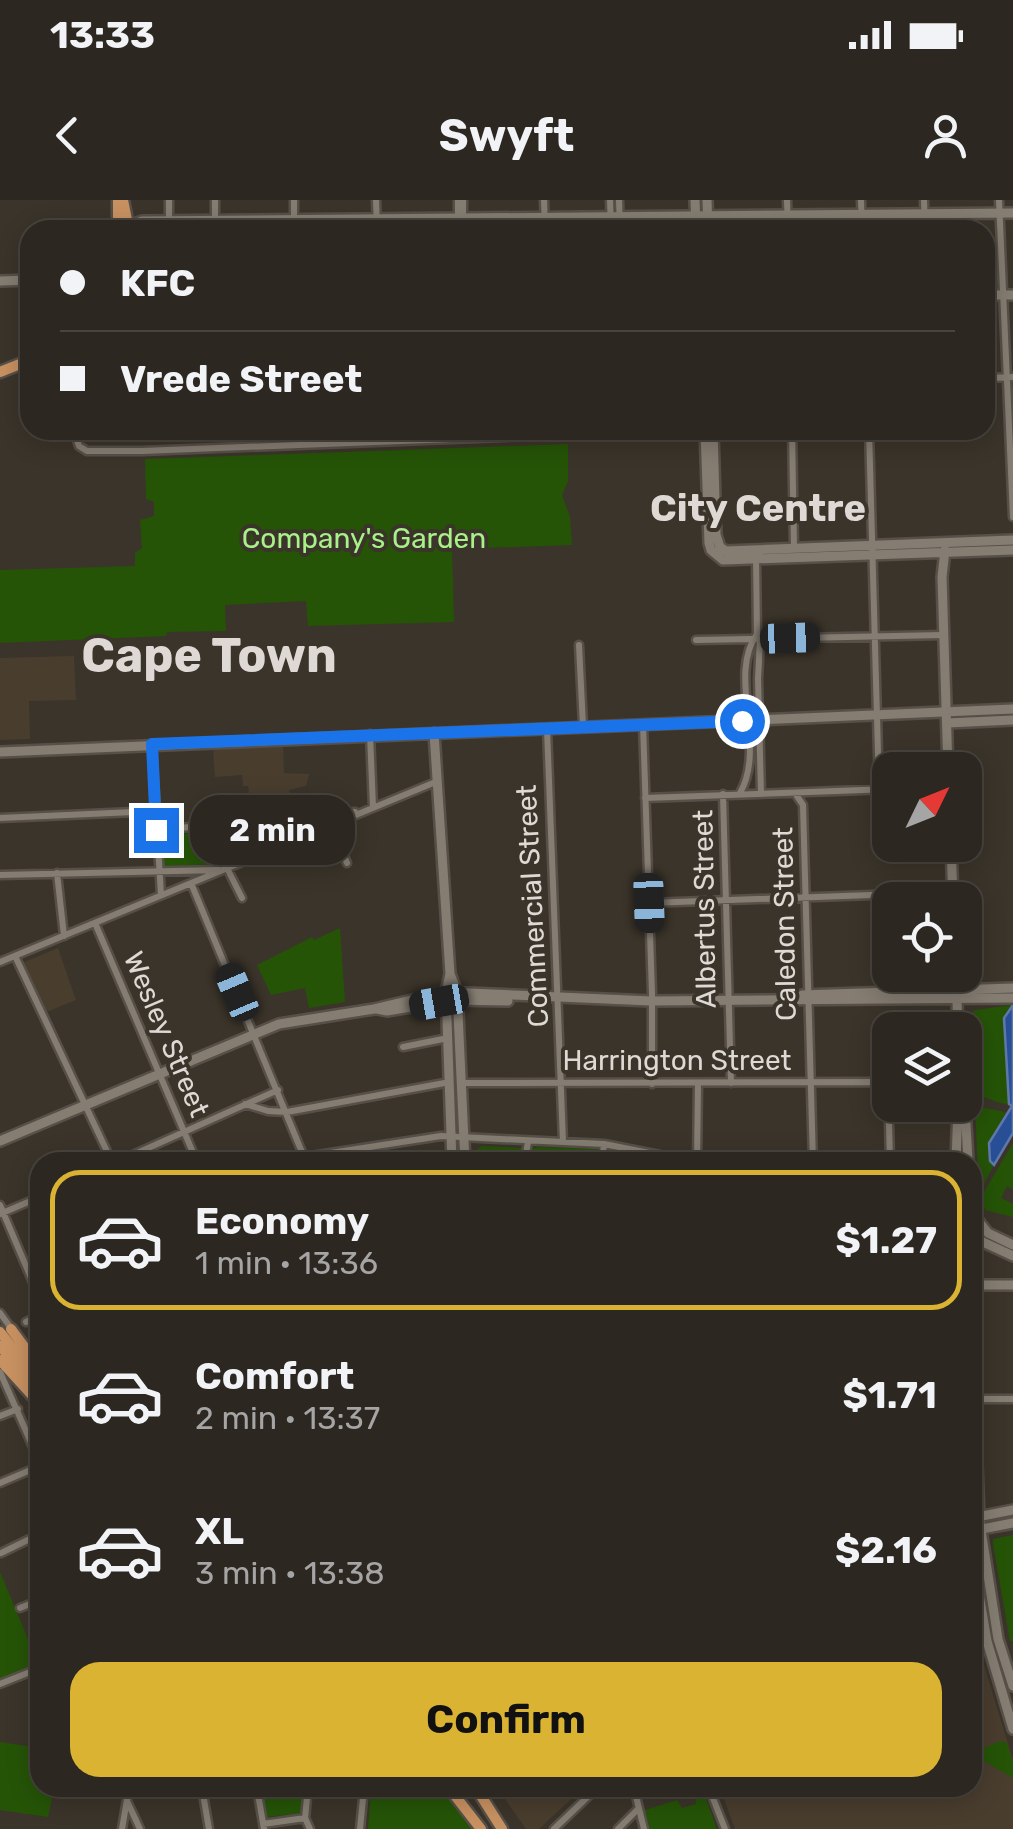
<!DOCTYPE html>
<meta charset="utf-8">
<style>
body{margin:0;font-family:Rubik,sans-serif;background:#342f29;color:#f1f3f6;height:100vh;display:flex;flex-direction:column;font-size:38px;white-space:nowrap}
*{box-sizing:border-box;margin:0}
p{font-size:32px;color:#a6a5a5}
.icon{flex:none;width:55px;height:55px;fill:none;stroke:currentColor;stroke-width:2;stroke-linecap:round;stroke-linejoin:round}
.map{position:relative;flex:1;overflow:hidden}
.sheet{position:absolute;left:30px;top:952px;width:952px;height:645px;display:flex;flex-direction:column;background:#2c2720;border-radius:30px;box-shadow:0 5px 25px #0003,0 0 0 2px #48443e}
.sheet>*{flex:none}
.banner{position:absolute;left:20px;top:20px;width:975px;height:220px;border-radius:30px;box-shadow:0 5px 25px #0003,0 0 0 2px #48443e;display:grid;align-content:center;height:220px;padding:0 40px;background:#2c2720}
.needle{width:65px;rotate:47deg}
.controls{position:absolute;left:872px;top:552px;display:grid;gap:20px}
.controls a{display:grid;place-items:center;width:110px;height:110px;border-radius:20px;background:#2c2720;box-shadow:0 5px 25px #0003,0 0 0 2px #48443e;font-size:50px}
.end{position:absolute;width:45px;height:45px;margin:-22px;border:12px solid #1a73e8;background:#fff;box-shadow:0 0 0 5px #fff}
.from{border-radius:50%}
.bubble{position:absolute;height:70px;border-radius:30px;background:#2c2720;box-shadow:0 5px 25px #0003,0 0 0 2px #48443e;font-size:32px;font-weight:700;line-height:70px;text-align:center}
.car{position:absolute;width:30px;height:60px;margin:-30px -15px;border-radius:12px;box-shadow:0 0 8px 2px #0007;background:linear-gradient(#222 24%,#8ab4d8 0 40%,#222 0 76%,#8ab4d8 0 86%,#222 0)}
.banner b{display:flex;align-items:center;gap:35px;height:95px;font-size:38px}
.banner b+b{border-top:2px solid #48443e}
.banner i{width:25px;height:25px;background:#f1f3f6}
ul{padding:18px 0 0;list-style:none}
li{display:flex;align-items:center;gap:30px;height:140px;margin:0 20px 15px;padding:0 20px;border:5px solid transparent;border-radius:30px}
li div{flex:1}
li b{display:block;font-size:38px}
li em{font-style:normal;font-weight:700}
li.current{border-color:#dab333}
li>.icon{width:90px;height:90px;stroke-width:1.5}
.primary-button{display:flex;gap:20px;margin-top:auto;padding:20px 40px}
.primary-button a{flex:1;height:115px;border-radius:30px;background:#dab333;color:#111;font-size:40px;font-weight:700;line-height:115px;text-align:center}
.status{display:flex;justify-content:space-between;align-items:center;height:70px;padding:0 50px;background:#2c2720;direction:ltr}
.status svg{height:28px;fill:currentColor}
header{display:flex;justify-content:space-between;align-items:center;height:130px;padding:0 40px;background:#2c2720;font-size:45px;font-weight:700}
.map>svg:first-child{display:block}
.built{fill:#493d2e}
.green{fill:#255407}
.water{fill:#284f96;stroke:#5f78a9;stroke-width:2.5}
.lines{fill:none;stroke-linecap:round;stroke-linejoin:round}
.minor-casing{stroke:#575049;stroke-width:11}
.tertiary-casing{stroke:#575049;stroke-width:14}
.secondary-casing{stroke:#575049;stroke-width:14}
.primary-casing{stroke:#575049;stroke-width:15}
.minor{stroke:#857d72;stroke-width:6}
.tertiary{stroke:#857d72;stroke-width:9}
.secondary{stroke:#857d72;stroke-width:9}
.primary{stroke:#c89161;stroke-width:10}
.route{stroke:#1a73e8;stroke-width:12}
.labels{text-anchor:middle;stroke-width:8;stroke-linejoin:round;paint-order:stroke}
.park-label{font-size:28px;fill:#a8f188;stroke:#3b342a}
.street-label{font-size:28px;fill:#ded9d4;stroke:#3b342a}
.district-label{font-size:38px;font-weight:bold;fill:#ded9d4;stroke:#3b342a}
.town-label{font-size:48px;font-weight:bold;fill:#ded9d4;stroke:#3b342a}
</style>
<div class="status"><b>13:33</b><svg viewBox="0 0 49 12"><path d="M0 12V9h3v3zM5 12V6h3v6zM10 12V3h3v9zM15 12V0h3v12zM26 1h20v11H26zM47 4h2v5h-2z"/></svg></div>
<header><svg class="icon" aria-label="back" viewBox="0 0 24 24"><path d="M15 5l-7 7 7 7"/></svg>Swyft<svg class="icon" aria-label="person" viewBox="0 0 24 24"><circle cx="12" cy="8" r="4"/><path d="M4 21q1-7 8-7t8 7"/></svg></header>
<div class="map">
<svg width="1013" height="1629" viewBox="0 0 1013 1629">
<rect width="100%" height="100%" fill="#3b342a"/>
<path class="built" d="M74,456L76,500L29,501L30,539L0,540V458Z
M283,545L284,573L309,574L306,586L289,590L291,611L252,616L248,586H243L242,575L215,577L213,548Z
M58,748L76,800L44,813L22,763Z
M973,1417L980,1452L1013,1560V1629H735L720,1588H972Z
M497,1588H583L539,1629H526Z"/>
<path class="green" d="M568,244V281L562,295L570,317L572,345L452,349L454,422L308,426L306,401L225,405L226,431L167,432L166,436L0,443V370L135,366V353L142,348L140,320L154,316V302L146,299L145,259Z
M319,620V623L219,664L164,666L163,636Z
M340,728L345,802L309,808L305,788L271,795L257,765L312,737L314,740Z
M1012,805L1004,818L1009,904C996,904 988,896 974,896L971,814L975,810Z
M975,906L1006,912L989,943L990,961L994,965L979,993Z
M1013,943V989L1007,986L1001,998L1013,1004V1017L985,1010L981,997Z
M482,946L524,948L521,962H475V951Z
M538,947L597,949L598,962H530L532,949Z
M1013,1335V1441H1010L993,1344V1339Z
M0,1372L38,1463L2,1478H0Z
M1000,1541L1007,1543L1013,1563V1578L984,1561V1548Z
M0,1542L40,1548V1588H54L48,1617L0,1610Z
M262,1588H303L302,1613L266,1617Z
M371,1588H440L472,1629H368Z
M704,1593L717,1629H650L645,1610L677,1600L682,1608L696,1604L695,1595Z"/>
<path class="water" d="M1013,805V933L994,965L990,961L989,943L1012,906L1009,904L1004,818Z"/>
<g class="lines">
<g class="minor-casing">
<path id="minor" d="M169,0V22
M215,0V21
M376,0L377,30
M458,0V30
M463,0V19
M544,0L545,30
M610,0L611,30
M619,0L620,30
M787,0L788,30
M861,0L862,30
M924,0L925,30
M999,0L1013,317
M294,30V0
M985,178L1013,177
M73,230L79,246L87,251H142L683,230
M792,230L794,348
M869,230L879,589
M756,356L757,434
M696,440L944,435
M760,440L758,479L761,593
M579,445L583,526
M643,524L652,793V884
M547,529L563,942
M370,534L373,607
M152,544L161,695
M740,593C767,547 727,475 757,434
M795,593L803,605L813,962
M723,594L731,883
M645,598L890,589
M0,618L156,611
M330,625L347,663
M157,630L355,612
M227,668L242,698
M57,673L64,736
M0,675L219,670
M191,683L306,962
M649,703L953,692
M95,723L197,962
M15,756L112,962
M0,762L438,581
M403,847L448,838
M888,882L890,962
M463,883L890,882
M245,904L268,911L287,912L450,882
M117,962L278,890
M272,962L441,936L604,944L695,962
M525,962L528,941
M602,962L604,944
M697,962L698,884
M0,1005L40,1099
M0,1014L40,997
M0,1113L11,1128
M26,1122L40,1115
M0,1172L40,1263
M974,1199H1013
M0,1216L18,1209
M0,1283L40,1266
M1,1353L40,1334
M20,1408L40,1400
M0,1484L40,1468
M202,1588L209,1629
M257,1588L264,1629
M308,1588L305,1618L310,1629
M634,1588L644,1629
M709,1588L725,1629
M127,1601L140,1629
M263,1624L305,1618
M122,1629L129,1588
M360,1629L364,1588
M554,1629L597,1588
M618,1629L638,1609"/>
</g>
<g class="tertiary-casing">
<path id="tertiary" d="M123,28L142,21L1013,13
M0,81L30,80
M985,95H1013
M947,523L1013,520
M434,533L450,774L457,792
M0,552L1013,509
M377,809L387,811L446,801
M0,941L279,824L374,809L446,792L450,774
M972,1095L981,1085H1013
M972,1136L979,1317L998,1439L1013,1486
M972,1354L987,1441L1013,1529"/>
</g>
<g class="secondary-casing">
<path id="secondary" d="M695,0L696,30
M707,0L708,30
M705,230L709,343L711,350L723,360L1013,350
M713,230L716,335L720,347L726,351L1013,340
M945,350L942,377L948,570
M951,645L953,700
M956,775L958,830
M457,792L465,962
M802,795L1013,788
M454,800L508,801
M965,905L968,962
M452,962L446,792L651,801L1013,798
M956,962L958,905
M972,1013L988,1033L1013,1045
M972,1037L1013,1056
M972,1318L1013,1310
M972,1331L1013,1323"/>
</g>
<g class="primary-casing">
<path id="primary" d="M123,0L129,30
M118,30V1
M0,172L30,160
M11,1129L40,1168
M0,1132L40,1182
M0,1146L40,1193
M0,1160L40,1204
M449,1588L481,1629
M476,1588L502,1629"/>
</g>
<use href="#minor" class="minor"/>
<use href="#tertiary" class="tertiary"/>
<use href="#secondary" class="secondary"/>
<use href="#primary" class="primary"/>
</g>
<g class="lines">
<path class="route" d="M156,630L152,544L742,521"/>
</g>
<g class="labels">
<g class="park-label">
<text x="364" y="348">Company's Garden</text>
</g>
<g class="street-label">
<text transform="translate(532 706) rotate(-93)" y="10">Commercial Street</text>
<text transform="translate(704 709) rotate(-91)" y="10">Albertus Street</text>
<text transform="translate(784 724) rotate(-91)" y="10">Caledon Street</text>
<text transform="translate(167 834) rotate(67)" y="10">Wesley Street</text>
<text x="677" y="870">Harrington Street</text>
</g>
<g class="district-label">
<text x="758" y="321">City Centre</text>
</g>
<g class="town-label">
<text x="209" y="472">Cape Town</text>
</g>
</g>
</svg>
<div class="controls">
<a><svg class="needle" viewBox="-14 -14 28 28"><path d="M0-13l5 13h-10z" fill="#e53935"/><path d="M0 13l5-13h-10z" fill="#a6a5a5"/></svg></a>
<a><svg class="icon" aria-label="locate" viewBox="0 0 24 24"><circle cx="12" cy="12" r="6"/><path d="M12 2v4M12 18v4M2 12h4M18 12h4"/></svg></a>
<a><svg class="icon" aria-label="layers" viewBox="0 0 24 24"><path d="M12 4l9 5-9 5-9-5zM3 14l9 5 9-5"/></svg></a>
</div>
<i class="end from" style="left:742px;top:521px"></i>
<i class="end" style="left:156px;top:630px"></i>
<div class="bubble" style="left:190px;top:595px;width:165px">2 min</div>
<i class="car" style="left:790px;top:438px;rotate:88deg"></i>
<i class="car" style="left:649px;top:703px;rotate:178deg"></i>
<i class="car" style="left:237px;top:792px;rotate:337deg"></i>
<i class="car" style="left:439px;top:802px;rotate:260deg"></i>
<div class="banner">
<b><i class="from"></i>KFC</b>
<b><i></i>Vrede Street</b>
</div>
<section class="sheet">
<ul>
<li class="current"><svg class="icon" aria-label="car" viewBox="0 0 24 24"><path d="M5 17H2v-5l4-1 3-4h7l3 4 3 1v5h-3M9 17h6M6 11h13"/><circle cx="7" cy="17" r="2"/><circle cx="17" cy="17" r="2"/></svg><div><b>Economy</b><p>1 min · 13:36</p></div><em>$1.27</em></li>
<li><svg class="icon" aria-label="car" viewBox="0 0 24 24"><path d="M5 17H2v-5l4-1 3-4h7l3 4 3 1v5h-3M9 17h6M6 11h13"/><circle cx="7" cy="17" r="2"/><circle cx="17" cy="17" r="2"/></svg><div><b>Comfort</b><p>2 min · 13:37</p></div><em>$1.71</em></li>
<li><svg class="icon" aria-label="car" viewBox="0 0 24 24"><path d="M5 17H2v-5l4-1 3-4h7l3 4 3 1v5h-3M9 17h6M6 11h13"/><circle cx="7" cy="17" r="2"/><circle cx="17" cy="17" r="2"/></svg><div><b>XL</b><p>3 min · 13:38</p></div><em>$2.16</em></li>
</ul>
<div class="primary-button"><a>Confirm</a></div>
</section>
</div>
